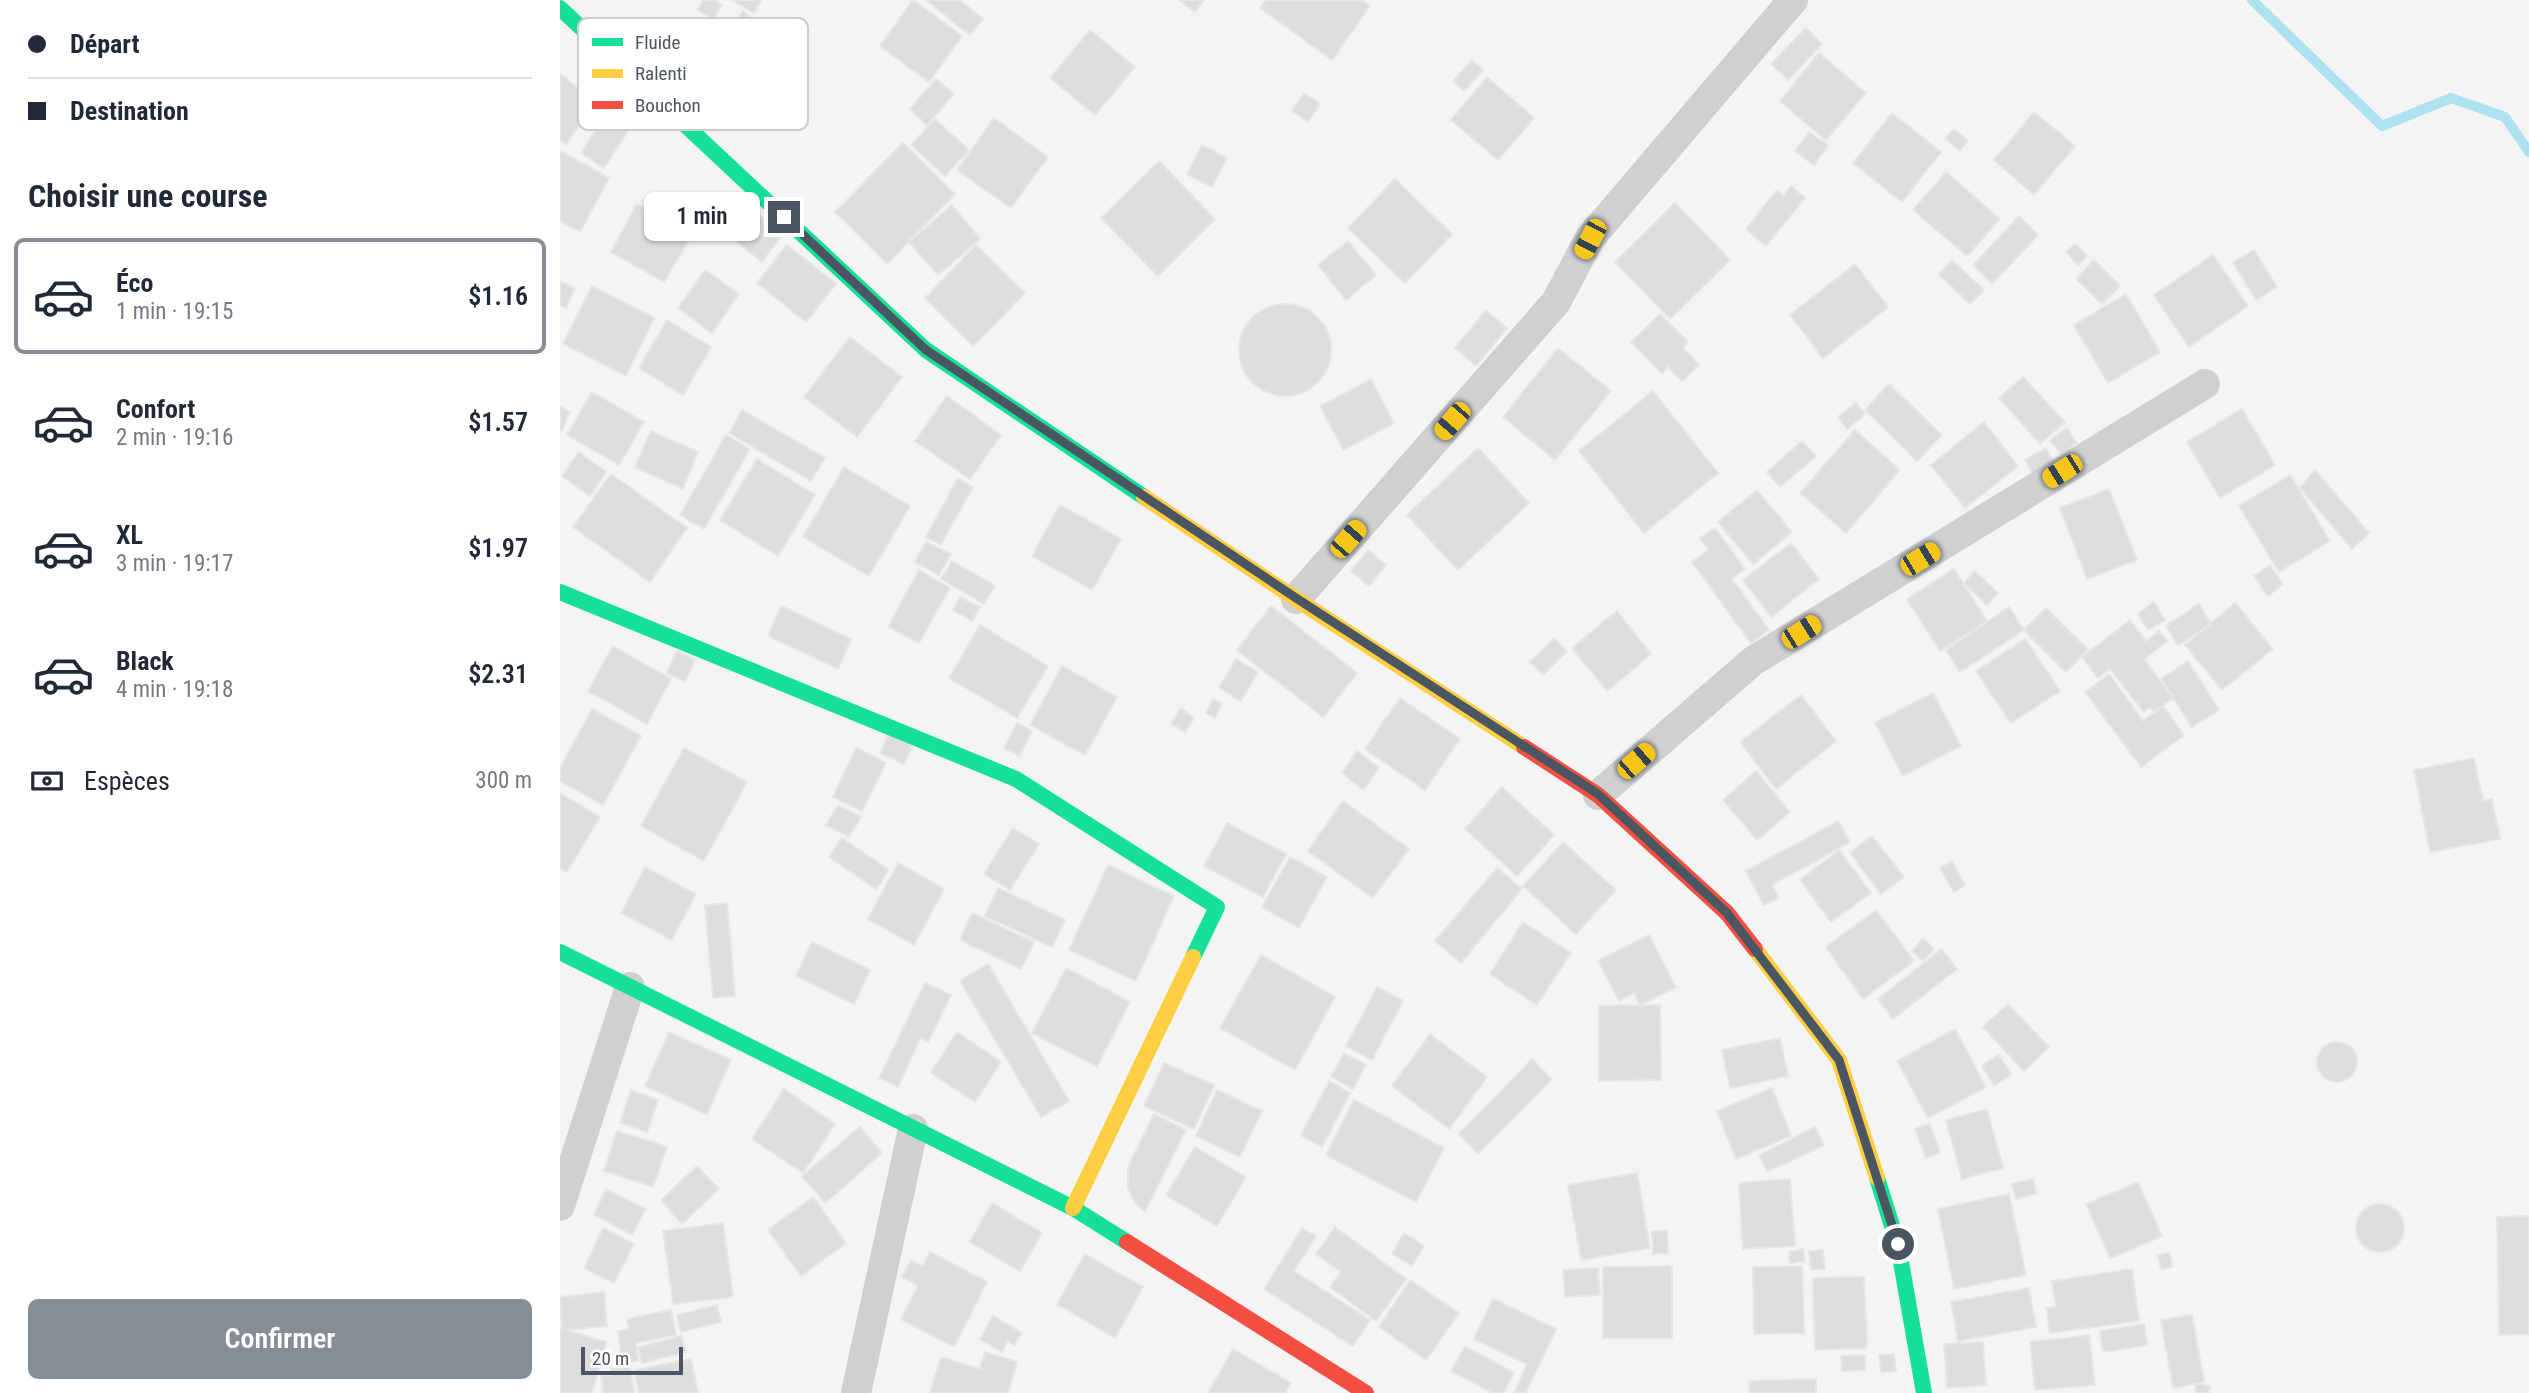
<!DOCTYPE html>
<html lang="fr">
<meta charset="utf-8">
<style>
body{margin:0;font-family:"Roboto Condensed",sans-serif;background:#f6f6f7;color:#1f2937;height:100vh;display:flex;flex-direction:column;font-size:26px;white-space:nowrap}
*{box-sizing:border-box;margin:0}
p{font-size:23px;color:#747a83}
.icon{flex:none;width:38px;height:38px;fill:none;stroke:currentColor;stroke-width:2;stroke-linecap:round;stroke-linejoin:round}
.map{position:relative;flex:1;overflow:hidden}
.side{display:flex;flex-direction:column;background:#fff;width:560px}
.side>*{flex:none}
.hud{display:grid;align-content:center;height:154px;padding:0 28px;background:#fff}
.scale{position:absolute;left:21px;bottom:18px;width:102px;box-sizing:border-box;padding-left:7px;border:4px solid #4a5661;border-top:0;font-size:19px;line-height:24px;white-space:nowrap;color:#4a5661;-webkit-text-stroke:5px #fff;paint-order:stroke}
.end{position:absolute;width:32px;height:32px;margin:-16px;border:9px solid #4a5661;background:#fff;box-shadow:0 0 0 4px #fff}
.from{border-radius:50%}
.bubble{position:absolute;height:49px;border-radius:10px;background:#fff;box-shadow:0 2px 5px #0004;font-size:23px;font-weight:600;line-height:49px;text-align:center}
.car{position:absolute;width:21px;height:42px;margin:-21px -10px;border-radius:9px;box-shadow:0 0 5px 2px #0007;background:linear-gradient(#f5c518 24%,#345 0 40%,#f5c518 0 76%,#345 0 86%,#f5c518 0)}
.hud b{display:flex;align-items:center;gap:24px;height:66px;font-size:26px}
.hud b+b{border-top:2px solid #e0e1e3}
.hud i{width:18px;height:18px;background:#1f2937}
ul{padding:0;list-style:none}
li{display:flex;align-items:center;gap:21px;height:116px;margin:0 14px 10px;padding:0 14px;border:4px solid transparent;border-radius:10px}
li div{flex:1}
li b{display:block;font-size:26px}
li em{font-style:normal;font-weight:600}
li.current{border-color:#868d94}
li>.icon{width:63px;height:63px;stroke-width:1.5}
h2{padding:0 28px;font-size:32px;line-height:84px}
.pay{display:flex;align-items:center;gap:18px;height:77px;padding:0 28px;font-size:26px}
.pay p{margin-inline-start:auto}
.cta{display:flex;gap:14px;margin-top:auto;padding:14px 28px}
.cta a{flex:1;height:80px;border-radius:10px;background:#868d94;color:#fff;font-size:28px;font-weight:600;line-height:80px;text-align:center}
main{display:flex;flex:1;min-height:0}
.map>svg:first-child{display:block}
.lines{fill:none;stroke-linecap:round;stroke-linejoin:round}
.stream{stroke:#aee2f0;stroke-width:10}
.building{fill:#ddddde;stroke:#e5e6e7;stroke-width:2}
.street{stroke:#ced0d2;stroke-width:30}
.fast{stroke:#16e098;stroke-width:16}
.slow{stroke:#ffcf43;stroke-width:16}
.jam{stroke:#f24e42;stroke-width:16}
.route{stroke:#4a5661;stroke-width:9}
.key{fill:#fff;stroke:#c9ccd0;stroke-width:2}
.key-label{font-size:19px;fill:#4a5661}
</style>
<main>
<section class="side">
<div class="hud">
<b><i class="from"></i>Départ</b>
<b><i></i>Destination</b>
</div>
<h2>Choisir une course</h2>
<ul>
<li class="current"><svg class="icon" aria-label="car" viewBox="0 0 24 24"><path d="M5 17H2v-5l4-1 3-4h7l3 4 3 1v5h-3M9 17h6M6 11h13"/><circle cx="7" cy="17" r="2"/><circle cx="17" cy="17" r="2"/></svg><div><b>Éco</b><p>1 min · 19:15</p></div><em>$1.16</em></li>
<li><svg class="icon" aria-label="car" viewBox="0 0 24 24"><path d="M5 17H2v-5l4-1 3-4h7l3 4 3 1v5h-3M9 17h6M6 11h13"/><circle cx="7" cy="17" r="2"/><circle cx="17" cy="17" r="2"/></svg><div><b>Confort</b><p>2 min · 19:16</p></div><em>$1.57</em></li>
<li><svg class="icon" aria-label="car" viewBox="0 0 24 24"><path d="M5 17H2v-5l4-1 3-4h7l3 4 3 1v5h-3M9 17h6M6 11h13"/><circle cx="7" cy="17" r="2"/><circle cx="17" cy="17" r="2"/></svg><div><b>XL</b><p>3 min · 19:17</p></div><em>$1.97</em></li>
<li><svg class="icon" aria-label="car" viewBox="0 0 24 24"><path d="M5 17H2v-5l4-1 3-4h7l3 4 3 1v5h-3M9 17h6M6 11h13"/><circle cx="7" cy="17" r="2"/><circle cx="17" cy="17" r="2"/></svg><div><b>Black</b><p>4 min · 19:18</p></div><em>$2.31</em></li>
</ul>
<div class="pay"><svg class="icon" aria-label="cash" viewBox="0 0 24 24"><path d="M3 7h18v10H3z"/><circle cx="12" cy="12" r="2"/></svg>Espèces<p>300 m</p></div>
<div class="cta"><a>Confirmer</a></div>
</section>
<div class="map">
<svg width="1969" height="1393" viewBox="0 0 1969 1393">
<rect width="100%" height="100%" fill="#f4f4f4"/>
<g class="lines">
<path class="stream" d="M1692,0L1822,126L1891,98L1945,117L1969,152"/>
</g>
<path class="building" d="M143,0H154L162,5L153,19L138,10Z
M171,0H201L194,13Z
M353,0L402,36L369,82L320,46Z
M366,0H400L423,19L410,35Z
M619,0H644L635,12Z
M706,0H802L810,6L772,60L700,8Z
M183,11L230,49L192,96L145,59Z
M1246,28L1262,44L1228,80L1211,64Z
M530,30L575,67L535,115L490,78Z
M1259,53L1306,93L1266,140L1220,101Z
M912,60L923,70L904,91L893,81Z
M0,74L37,102L6,144L0,140Z
M927,77L974,118L938,160L891,120Z
M376,79L394,94L367,125L350,109Z
M61,91L84,106L44,168L21,153Z
M744,93L760,104L748,122L732,111Z
M1474,112L1515,146L1474,195L1434,160Z
M1332,113L1381,152L1342,202L1293,163Z
M434,118L488,157L451,208L397,170Z
M375,119L409,150L385,176L351,145Z
M1394,129L1408,141L1399,151L1385,138Z
M1249,132L1268,145L1254,165L1235,151Z
M343,143L395,194L327,264L275,212Z
M642,145L667,158L652,187L627,174Z
M0,151L49,178L20,232L0,221Z
M599,161L655,219L598,276L541,218Z
M1386,172L1440,219L1407,256L1353,210Z
M835,179L892,234L845,283L788,228Z
M1231,186L1245,198L1206,246L1186,229L1217,190L1224,196Z
M177,197L223,234L202,262L156,225Z
M1115,203L1170,260L1110,319L1055,262Z
M77,204L132,235L104,282L51,252Z
M392,205L420,239L378,275L349,242Z
M1459,216L1478,235L1432,284L1413,265Z
M788,241L816,275L786,300L758,265Z
M1515,244L1527,256L1518,265L1506,252Z
M227,245L276,284L246,322L197,283Z
M416,245L465,293L413,346L365,298Z
M1694,250L1717,287L1696,300L1673,262Z
M1653,255L1688,306L1629,347L1594,295Z
M1392,260L1424,290L1410,304L1379,274Z
M1534,260L1560,286L1542,304L1516,279Z
M1295,264L1328,307L1263,358L1230,315Z
M145,270L179,294L152,333L118,308Z
M0,281L15,288L6,308L0,305Z
M32,286L94,318L66,376L3,344Z
M1566,294L1600,352L1548,383L1514,325Z
M679 350a46 46 0 1 1 92 0a46 46 0 1 1-92 0Z
M926,310L947,328L916,366L895,348Z
M1100,314L1128,342L1123,348L1139,365L1122,381L1108,367L1102,373L1071,342Z
M107,320L151,347L123,395L79,368Z
M290,337L342,377L297,437L244,397Z
M998,348L1051,391L995,460L943,417Z
M1463,377L1505,422L1480,444L1439,398Z
M811,379L834,423L783,450L760,406Z
M1329,384L1382,435L1357,461L1305,410Z
M1093,391L1158,473L1084,533L1019,451Z
M32,392L84,422L59,465L7,435Z
M387,396L441,435L410,479L355,441Z
M1296,403L1305,414L1287,429L1278,417Z
M0,407L10,412L2,430L0,429Z
M1682,409L1715,465L1660,498L1627,442Z
M182,410L265,458L251,481L169,433Z
M1424,422L1458,466L1405,508L1371,465Z
M1507,428L1517,443L1501,454L1490,440Z
M1295,430L1340,470L1286,533L1240,493Z
M91,431L138,452L123,489L75,467Z
M166,435L190,449L144,529L120,515Z
M1242,441L1256,456L1220,487L1207,472Z
M918,448L969,503L898,570L847,515Z
M1486,448L1494,463L1474,475L1465,460Z
M19,452L46,472L30,496L2,476Z
M197,459L255,495L218,556L160,520Z
M284,467L350,506L309,576L243,537Z
M1755,470L1809,533L1792,549L1740,488Z
M51,474L127,528L90,582L13,527Z
M1730,475L1770,541L1719,572L1679,506Z
M398,478L413,487L381,545L366,537Z
M1549,489L1577,560L1527,579L1500,508Z
M1197,490L1232,532L1193,564L1158,522Z
M500,505L561,539L532,590L472,556Z
M1155,528L1185,569L1172,579L1209,630L1191,643L1132,562L1148,550L1140,538Z
M366,542L391,554L379,575L355,562Z
M1231,543L1259,579L1211,617L1183,580Z
M808,550L826,565L809,586L791,571Z
M392,561L435,586L424,604L381,579Z
M1710,565L1723,584L1708,596L1694,576Z
M1394,569L1427,621L1380,651L1347,599Z
M359,570L390,588L359,643L328,627Z
M1415,571L1438,593L1427,605L1404,584Z
M400,597L420,607L412,621L393,610Z
M1594,602L1605,620L1588,630L1578,614Z
M1675,603L1713,649L1662,690L1625,645Z
M1639,604L1651,624L1618,645L1606,626Z
M221,606L291,639L278,669L208,636Z
M711,606L797,673L763,717L677,650Z
M1449,607L1464,630L1400,672L1386,650Z
M1486,608L1528,650L1506,672L1464,630Z
M1057,611L1091,654L1047,691L1012,648Z
M1570,620L1586,641L1599,631L1607,641L1584,659L1613,698L1594,712L1590,707L1584,712L1550,669L1538,678L1522,657Z
M420,625L488,666L457,718L389,678Z
M994,638L1007,651L983,675L970,662Z
M1465,639L1500,691L1451,723L1416,671Z
M53,646L111,679L87,724L28,691Z
M117,651L135,660L125,682L107,673Z
M676,659L698,672L681,701L659,688Z
M1628,661L1659,710L1632,727L1601,679Z
M502,666L557,697L525,755L470,725Z
M1549,674L1583,721L1603,706L1624,735L1581,767L1525,692Z
M1373,693L1401,746L1343,776L1315,723Z
M1241,695L1276,741L1216,789L1180,742Z
M840,698L900,739L865,790L805,749Z
M653,699L662,704L655,718L646,713Z
M621,708L634,718L625,732L611,723Z
M32,709L81,736L43,805L0,781V768Z
M457,723L472,731L459,756L444,748Z
M329,734L353,745L344,764L320,753Z
M124,748L187,782L144,861L81,826Z
M296,748L326,763L302,811L273,797Z
M797,751L819,768L803,790L782,773Z
M1914,758L1923,801L1932,799L1940,839L1870,852L1854,770Z
M1196,771L1230,812L1197,840L1163,800Z
M942,787L994,835L957,876L905,829Z
M0,793L40,817L7,872L0,868Z
M783,801L849,849L813,898L748,851Z
M278,805L301,817L289,837L266,825Z
M1278,821L1290,842L1212,885L1219,898L1204,905L1186,871Z
M667,823L726,854L703,897L644,866Z
M453,828L479,844L450,890L424,874Z
M1312,836L1344,877L1321,894L1290,853Z
M282,838L329,870L316,889L269,857Z
M1003,842L1056,890L1016,934L963,886Z
M1279,850L1311,893L1271,922L1240,880Z
M730,857L767,877L739,928L702,907Z
M1392,861L1405,885L1394,892L1380,868Z
M338,863L384,889L354,945L308,919Z
M548,865L614,896L576,981L509,950Z
M85,867L136,894L112,940L61,913Z
M937,868L962,889L901,963L875,941Z
M438,888L505,920L492,947L425,916Z
M167,903L175,996L153,998L145,905Z
M1316,910L1354,961L1303,999L1266,947Z
M412,913L474,942L461,969L400,940Z
M963,922L1011,953L977,1005L930,974Z
M1089,935L1116,987L1080,1005L1074,993L1059,1001L1038,961Z
M1363,938L1374,949L1363,961L1352,951Z
M252,942L310,970L294,1004L236,976Z
M1382,949L1397,969L1333,1019L1318,999Z
M701,955L775,997L735,1070L660,1028Z
M428,964L509,1101L481,1117L400,981Z
M506,968L570,1002L537,1067L472,1033Z
M365,983L391,995L368,1042L360,1038L338,1087L319,1078Z
M817,987L843,1001L812,1060L786,1046Z
M1448,1004L1489,1047L1464,1071L1423,1027Z
M1100,1005L1101,1080L1039,1081V1006Z
M1395,1029L1426,1087L1368,1118L1337,1061Z
M109,1032L171,1060L147,1115L85,1086Z
M397,1032L441,1062L415,1102L371,1073Z
M870,1034L927,1077L889,1129L832,1086Z
M1220,1038L1228,1076L1170,1088L1162,1050Z
M1757 1062a20 20 0 1 1 40 0a20 20 0 1 1-40 0Z
M784,1053L806,1065L793,1089L771,1076Z
M1438,1055L1452,1074L1434,1086L1422,1066Z
M972,1059L992,1079L918,1154L899,1134Z
M604,1063L654,1085L634,1129L584,1106Z
M769,1081L790,1093L762,1147L741,1135Z
M1212,1088L1231,1136L1176,1159L1157,1111Z
M224,1089L275,1124L243,1173L192,1139Z
M71,1090L98,1100L87,1132L60,1123Z
M657,1090L702,1111L680,1157L636,1136Z
M794,1100L884,1148L856,1202L766,1155Z
M1427,1109L1443,1168L1402,1179L1386,1120Z
M594,1114L626,1130L585,1212L575,1203L568,1188V1167Z
M1370,1124L1380,1153L1366,1158L1355,1129Z
M300,1127L322,1153L265,1203L242,1176Z
M1255,1127L1264,1145L1207,1172L1199,1155Z
M57,1131L107,1147L93,1187L44,1171Z
M635,1147L686,1177L657,1226L606,1195Z
M137,1166L159,1189L122,1224L101,1200Z
M1077,1173L1090,1248L1021,1260L1008,1185Z
M1230,1179L1235,1246L1183,1249L1179,1183Z
M1473,1179L1476,1194L1456,1199L1452,1184Z
M1578,1182L1602,1236L1550,1259L1526,1204Z
M46,1189L86,1209L72,1235L34,1215Z
M1449,1194L1466,1275L1394,1289L1378,1209Z
M253,1197L286,1243L241,1276L208,1230Z
M432,1203L482,1233L460,1271L410,1242Z
M1796 1228a24 24 0 1 1 48 0a24 24 0 1 1-48 0Z
M1969,1216V1334L1939,1335L1937,1217Z
M163,1223L173,1297L113,1304L103,1231Z
M775,1227L846,1279L816,1321L770,1287L781,1272L756,1254Z
M43,1228L74,1244L54,1283L24,1268Z
M742,1228L756,1236L734,1271L810,1320L793,1346L704,1289Z
M1107,1230L1108,1253L1093,1254L1092,1232Z
M844,1233L864,1246L852,1266L832,1254Z
M1243,1249L1245,1261L1230,1263L1229,1252Z
M1263,1250L1265,1269L1251,1270L1249,1251Z
M370,1252L427,1282L394,1347L341,1319L358,1286L342,1277L351,1260L363,1266Z
M1610,1253L1612,1267L1601,1269L1598,1255Z
M525,1254L583,1287L555,1338L497,1304Z
M1112,1266V1338H1043V1267Z
M1242,1266L1244,1333L1194,1334L1193,1267Z
M1038,1268L1040,1295L1005,1297L1003,1270Z
M1572,1269L1579,1321L1490,1333L1486,1308L1496,1307L1492,1281Z
M1304,1277L1307,1348L1255,1350L1253,1278Z
M850,1280L899,1313L866,1360L819,1327Z
M1469,1288L1476,1327L1398,1341L1391,1302Z
M44,1292L47,1326L6,1330L46,1342L32,1393H0V1328H2L0,1297Z
M933,1299L996,1329L966,1393L955,1392L967,1364L914,1339Z
M157,1305L161,1322L121,1332L117,1315Z
M111,1310L116,1335L76,1343L78,1361L62,1363L58,1331L69,1329L67,1319Z
M1632,1315L1644,1382L1613,1388L1601,1320Z
M433,1316L462,1333L454,1345L448,1341L442,1352L420,1339Z
M1584,1324L1587,1345L1543,1352L1540,1331Z
M1529,1335L1535,1385L1475,1390L1470,1342Z
M121,1336L126,1352L82,1363L78,1347Z
M1423,1342L1426,1385L1387,1388L1384,1344Z
M905,1346L954,1373L943,1393H932L891,1371Z
M673,1349L731,1383L725,1393H648Z
M425,1352L457,1362L448,1393H370L381,1357L420,1369Z
M1334,1354L1336,1371L1321,1372L1319,1355Z
M1305,1355V1370L1282,1371L1281,1356Z
M131,1359L138,1393H79L74,1370Z
M70,1366L74,1393H43L41,1376L52,1375L51,1369Z
M1256,1379V1393H1190L1189,1381Z
M1636,1384L1650,1386L1649,1393H1635Z"/>
<g class="lines">
<path class="street" d="M736,599L996,302L1030,238L1233,0
M1038,795L1193,661L1645,384
M0,1206L70,987
M296,1393L353,1129"/>
<path class="fast" d="M0,8L366,350L584,497
M0,592L456,779L657,907L633,957
M0,952L513,1208L567,1242
M1317,1178L1338,1245L1364,1393"/>
<path class="slow" d="M584,497L736,599L964,747
M1195,949L1279,1060L1317,1178
M513,1208L633,957"/>
<path class="jam" d="M964,747L1038,795L1167,913L1195,949
M567,1242L806,1393"/>
</g>
<g class="lines">
<path class="route" d="M224,217L366,350L736,598L1038,794L1167,913L1279,1060L1338,1244"/>
</g>
<rect x="18" y="18" width="230" height="112" rx="10" class="key"/>
<rect x="32" y="38" width="31" height="8" fill="#16e098"/>
<rect x="32" y="69" width="31" height="9" fill="#ffcf43"/>
<rect x="32" y="101" width="31" height="8" fill="#f24e42"/>
<g class="key-label">
<text x="75" y="49">Fluide</text>
<text x="75" y="80">Ralenti</text>
<text x="75" y="112">Bouchon</text>
</g>
</svg>
<div class="scale">20 m</div>
<i class="end from" style="left:1338px;top:1244px"></i>
<i class="end" style="left:224px;top:217px"></i>
<div class="bubble" style="left:84px;top:192px;width:116px">1 min</div>
<i class="car" style="left:1030px;top:239px;rotate:208deg"></i>
<i class="car" style="left:892px;top:421px;rotate:221deg"></i>
<i class="car" style="left:1502px;top:471px;rotate:238deg"></i>
<i class="car" style="left:788px;top:539px;rotate:41deg"></i>
<i class="car" style="left:1360px;top:559px;rotate:59deg"></i>
<i class="car" style="left:1241px;top:632px;rotate:58deg"></i>
<i class="car" style="left:1076px;top:761px;rotate:49deg"></i>
</div>
</main>
